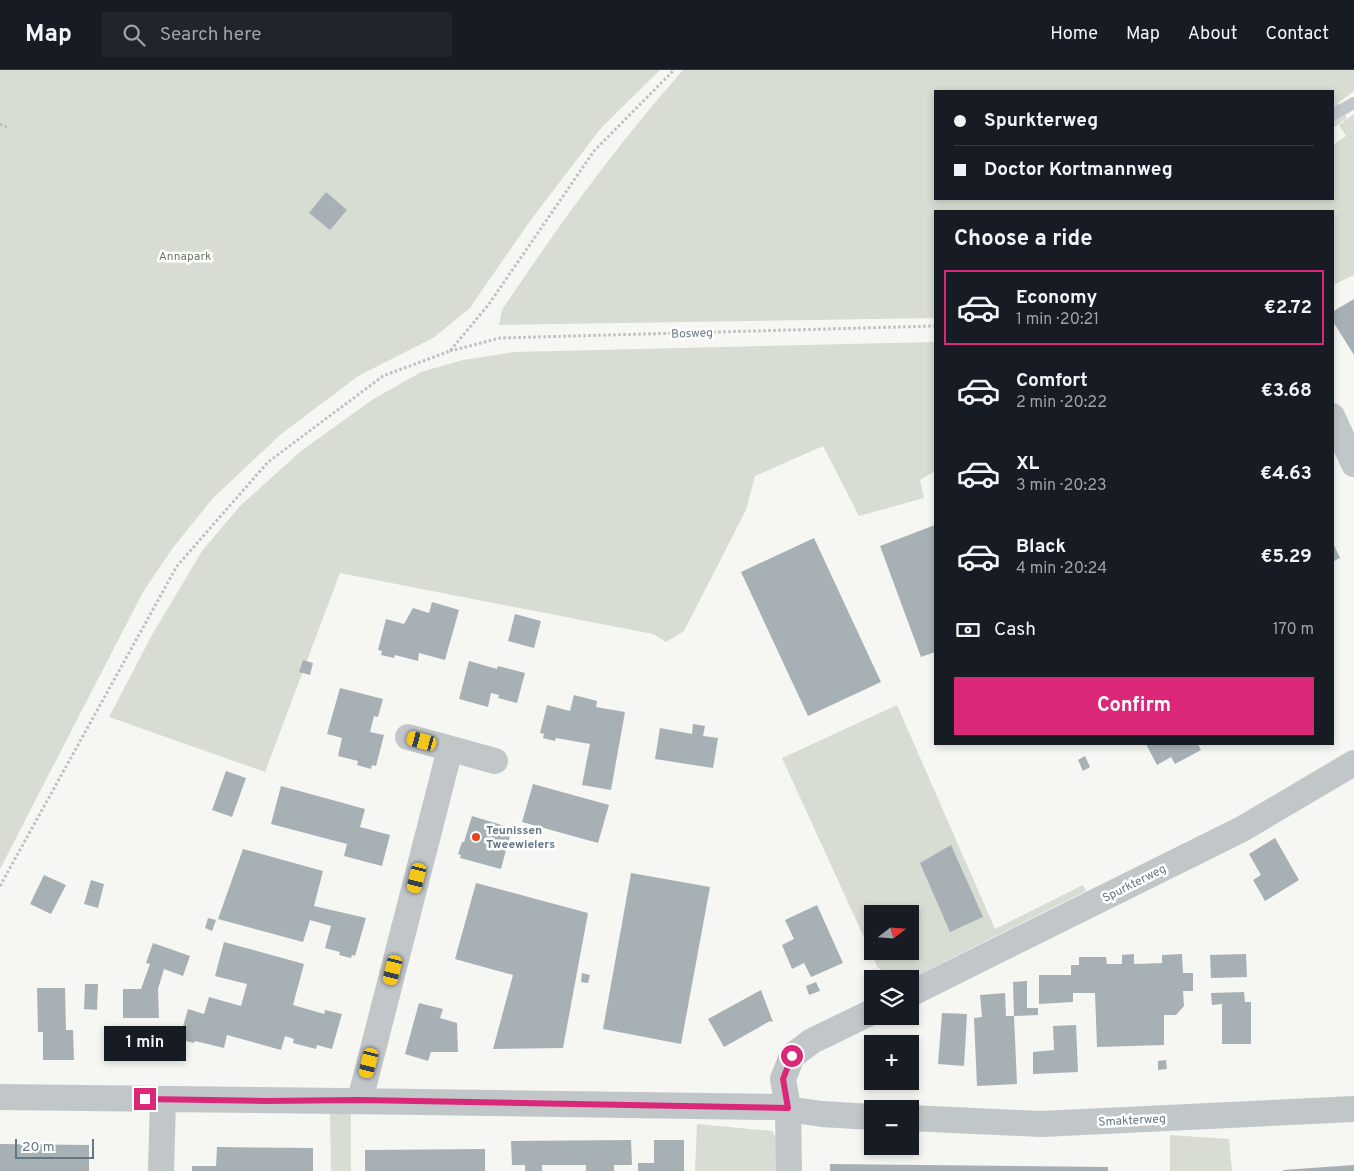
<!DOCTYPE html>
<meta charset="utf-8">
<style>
body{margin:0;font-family:Overpass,sans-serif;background:#20242c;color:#f1f3f6;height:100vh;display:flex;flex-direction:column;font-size:19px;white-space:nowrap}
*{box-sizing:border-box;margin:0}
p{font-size:16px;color:#9ea1a6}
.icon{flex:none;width:28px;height:28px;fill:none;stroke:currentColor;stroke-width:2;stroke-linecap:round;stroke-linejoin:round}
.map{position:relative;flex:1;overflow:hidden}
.drawer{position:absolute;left:934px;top:140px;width:400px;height:535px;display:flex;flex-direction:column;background:#171b24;border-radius:0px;box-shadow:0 2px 8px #0003}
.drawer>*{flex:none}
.top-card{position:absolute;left:934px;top:20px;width:400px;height:110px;border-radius:0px;box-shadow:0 2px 8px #0003;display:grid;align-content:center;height:110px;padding:0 20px;background:#171b24}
.needle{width:32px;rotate:73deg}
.fabs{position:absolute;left:864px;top:835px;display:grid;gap:10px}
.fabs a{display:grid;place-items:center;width:55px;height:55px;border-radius:0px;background:#171b24;box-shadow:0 2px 8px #0003;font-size:25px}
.scale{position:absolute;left:15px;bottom:12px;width:79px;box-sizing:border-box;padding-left:5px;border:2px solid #647884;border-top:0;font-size:14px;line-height:18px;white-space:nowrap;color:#647884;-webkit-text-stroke:4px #fff;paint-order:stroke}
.end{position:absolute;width:22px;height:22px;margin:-11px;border:6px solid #db2777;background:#fff;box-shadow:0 0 0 2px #fff}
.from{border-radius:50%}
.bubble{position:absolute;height:35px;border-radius:0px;background:#171b24;box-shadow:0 2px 8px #0003;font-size:16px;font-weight:700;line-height:35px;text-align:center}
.car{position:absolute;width:15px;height:30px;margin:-15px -8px;border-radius:6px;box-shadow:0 0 4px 1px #0007;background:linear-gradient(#f5c518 24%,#345 0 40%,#f5c518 0 76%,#345 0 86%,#f5c518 0)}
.top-card b{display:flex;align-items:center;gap:18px;height:48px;font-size:19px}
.top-card b+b{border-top:1px solid #363941}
.top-card i{width:12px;height:12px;background:#f1f3f6}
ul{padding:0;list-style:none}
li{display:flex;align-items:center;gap:15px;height:75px;margin:0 10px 8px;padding:0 10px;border:2px solid transparent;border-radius:0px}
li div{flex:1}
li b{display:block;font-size:19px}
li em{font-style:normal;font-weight:700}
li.on{border-color:#db2777}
li>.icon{width:45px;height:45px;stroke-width:1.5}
h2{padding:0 20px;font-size:22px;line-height:60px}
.pay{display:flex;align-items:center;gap:12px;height:55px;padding:0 20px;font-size:19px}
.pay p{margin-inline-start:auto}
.button{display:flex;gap:10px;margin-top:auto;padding:10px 20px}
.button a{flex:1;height:58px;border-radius:0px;background:#db2777;color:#fff;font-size:20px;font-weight:700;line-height:58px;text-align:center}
header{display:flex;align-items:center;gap:30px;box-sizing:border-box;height:70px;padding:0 25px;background:#171b24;border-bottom:1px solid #363941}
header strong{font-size:24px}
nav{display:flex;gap:28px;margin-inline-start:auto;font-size:18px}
.search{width:350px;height:45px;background:#20242c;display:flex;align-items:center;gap:12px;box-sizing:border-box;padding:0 18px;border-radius:0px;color:#9ea1a6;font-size:19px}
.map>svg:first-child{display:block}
.green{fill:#d7ddd3;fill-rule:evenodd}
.building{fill:#a7b1b5}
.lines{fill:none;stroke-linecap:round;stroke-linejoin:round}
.path{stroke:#bdbfc1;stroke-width:3;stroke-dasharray:2.5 2.5;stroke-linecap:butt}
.lane{stroke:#c1c6c8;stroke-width:12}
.street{stroke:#c1c6c8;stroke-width:26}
.route{stroke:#db2777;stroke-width:6}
.poi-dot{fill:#e64522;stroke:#fff;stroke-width:2}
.labels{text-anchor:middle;stroke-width:5;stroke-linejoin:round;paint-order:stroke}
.park-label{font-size:12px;fill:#697b63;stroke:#fff}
.street-label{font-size:12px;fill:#647884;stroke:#fff}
.poi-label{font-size:12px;font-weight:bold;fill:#647884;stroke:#fff;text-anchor:start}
</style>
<header>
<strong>Map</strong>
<div class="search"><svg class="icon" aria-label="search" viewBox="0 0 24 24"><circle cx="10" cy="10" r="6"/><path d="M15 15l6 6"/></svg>Search here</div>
<nav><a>Home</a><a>Map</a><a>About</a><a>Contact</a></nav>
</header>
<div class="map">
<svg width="1354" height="1101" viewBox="0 0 1354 1101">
<rect width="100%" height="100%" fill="#f6f6f2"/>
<path class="green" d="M0,0H660L601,58L530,151L469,239L433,268L358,306L280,365L213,428L172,479L143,522L0,799Z
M683,0H1354V21L1338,33L1347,48L1333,58L1332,21H935V129H1332L1333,75L1346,66L1339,55L1354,44V205L1333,215L1332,141H935V248L499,255L502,240C558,156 616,76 683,0Z
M935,272V401L920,410L924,428L859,446L823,376L755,406L746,440L684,561L666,572L653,564L340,503L265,702L109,647L152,565L202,481L240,436L301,381L372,330L421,302L463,290L514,282Z
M897,635L995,859L1083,815L1086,821L910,909H901L878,898L782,688ZM872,844H910V881H872Z
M330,1044H351V1101H331Z
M697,1054L772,1061L779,1072L777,1101H695Z
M1170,1065L1229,1069L1232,1101H1170Z"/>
<path class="building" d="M326,122L347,140L330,160L309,143Z
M1354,229V285L1332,250V242Z
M935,455V582L921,587L880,476Z
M814,468L881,612L808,646L741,502Z
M1332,471L1340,488L1332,492Z
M432,532L459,540L445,590L419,583L418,591L395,585L394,588L381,585L382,581L378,580L386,549L404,554L413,538L429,543Z
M515,544L541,551L534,578L508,571Z
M303,590L313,593L310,605L299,602Z
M469,591L497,599L498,596L525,603L517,633L498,628L499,625L491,623L488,637L459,629Z
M340,618L383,629L378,647L374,646L370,662L384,665L376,696L372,695L371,699L357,695L358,691L338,686L342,668L327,664Z
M574,625L597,631L596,637L625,642L611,720L582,715L590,674L556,668L555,671L543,668L544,664L540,663L547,635L570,641Z
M693,654L705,656L703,666L718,668L713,698L655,689L660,658L692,664Z
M1146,674H1198L1201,680L1175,694L1171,687L1157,695Z
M1085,686L1090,697L1083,701L1078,690Z
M226,701L246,708L232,747L212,740Z
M533,714L609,735L598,773L522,752Z
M281,716L365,739L360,757L390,765L382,796L344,786L347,774L271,754Z
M472,746L512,758L501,799L460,788L461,785L458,784L462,772H464Z
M1275,768L1299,810L1265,831L1253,810L1261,805L1249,784Z
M951,775L983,847L950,862L920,793Z
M243,779L323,801L314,836L366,848L355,886L352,885L351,888L339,885L340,882L325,878L331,856L310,850L303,872L218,849Z
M631,803L710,817L681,974L603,959Z
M44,805L66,815L51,844L30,834Z
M91,810L104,814L98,838L84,834Z
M476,813L588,843L563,978L493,979L513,905L455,889Z
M817,835L843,893L811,907L804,893L792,899L782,875L794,869L785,850Z
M208,848L216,850L212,861L205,858Z
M224,872L304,894L293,935L324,944L325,940L342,944L332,979L317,975L316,979L293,973L294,969L285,966L281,980L227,965L224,978L195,971L194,973L182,970L183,967H180L188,939L204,944L209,927L241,936L247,914L215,906Z
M153,873L190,886L183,906L164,899L158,919L159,948H123V919H141L150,894L146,893Z
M1134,884V894L1162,893V885L1182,884L1183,903H1193V921H1183L1184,936L1176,945H1164V975L1097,977L1095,923H1073V932L1039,934V905H1071V895H1079V887H1106L1107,894H1122V885Z
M1246,884L1247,907L1211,908L1210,885Z
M582,903L590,905L588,913L581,912Z
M1027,911V938H1038V945L1014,946L1017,1014L977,1016L974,948L982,947L980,925L1005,923L1006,946H1014L1013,912Z
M816,912L820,921L809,925L806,916Z
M85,914H98L97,940L84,939Z
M37,918H65L66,960H73L74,990H43V962H38Z
M761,920L773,952L770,951L724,977L708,949Z
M1244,922L1245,932H1251V974H1222V934L1212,935L1211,923Z
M419,933L443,939L440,948L457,953L458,982H431L428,991L405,984Z
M942,943L967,944L964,996L938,994Z
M1076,955L1078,1002L1033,1004V982L1054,980L1053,956Z
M1166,990L1167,999L1158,1000V991Z
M631,1070L632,1095H614V1101H586V1095H542V1101H525V1095H512L511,1071Z
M654,1070H684V1101H638V1093H654Z
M0,1074L89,1075V1101H0Z
M217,1077L313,1078V1101H192V1096H216Z
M485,1079V1101H365V1080Z
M830,1094L1108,1097V1101H830Z
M1354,1095V1101H1283V1100Z"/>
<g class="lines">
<path class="path" d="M0,54L9,58
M450,281L500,268L935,256
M0,816L177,496L268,392L383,306L450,281L489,234L594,81L674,0"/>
<path class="lane" d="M1332,45L1354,33"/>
<path class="street" d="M1332,346L1354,394
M408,667L495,691
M910,924L1242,759L1354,693
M0,1027C258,1031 515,1032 773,1037L822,1044L872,1047
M360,1030L450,679
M910,1048L1041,1054L1354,1039
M161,1101L163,1030
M789,1101L788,1038L783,1009L792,986L812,971L872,942"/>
</g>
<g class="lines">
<path class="route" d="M145,1029L264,1031L360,1030L788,1038L783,1009L792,986"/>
</g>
<circle class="poi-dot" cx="476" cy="767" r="5"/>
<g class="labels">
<g class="park-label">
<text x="185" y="190">Annapark</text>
</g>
<g class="street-label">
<text transform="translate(692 263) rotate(-2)" y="4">Bosweg</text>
<text transform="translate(1134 813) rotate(-27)" y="4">Spurkterweg</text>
<text transform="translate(1132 1050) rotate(-3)" y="4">Smakterweg</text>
</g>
<g class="poi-label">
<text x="486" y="764">Teunissen<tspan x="486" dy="14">Tweewielers</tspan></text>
</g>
</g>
</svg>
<div class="fabs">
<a><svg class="needle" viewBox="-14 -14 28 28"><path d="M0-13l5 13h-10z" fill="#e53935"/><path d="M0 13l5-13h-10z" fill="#9ea1a6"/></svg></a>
<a><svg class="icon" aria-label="layers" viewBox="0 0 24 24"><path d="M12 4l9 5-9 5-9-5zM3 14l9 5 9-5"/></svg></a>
<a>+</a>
<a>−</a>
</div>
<div class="scale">20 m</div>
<i class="end from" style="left:792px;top:986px"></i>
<i class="end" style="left:145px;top:1029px"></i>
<div class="bubble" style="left:104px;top:956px;width:82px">1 min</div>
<i class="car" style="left:422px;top:671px;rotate:285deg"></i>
<i class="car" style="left:417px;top:808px;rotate:194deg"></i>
<i class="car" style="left:393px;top:900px;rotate:194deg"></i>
<i class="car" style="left:369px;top:993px;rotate:194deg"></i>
<div class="top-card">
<b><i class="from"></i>Spurkterweg</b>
<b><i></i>Doctor Kortmannweg</b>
</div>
<section class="drawer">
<h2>Choose a ride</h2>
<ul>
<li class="on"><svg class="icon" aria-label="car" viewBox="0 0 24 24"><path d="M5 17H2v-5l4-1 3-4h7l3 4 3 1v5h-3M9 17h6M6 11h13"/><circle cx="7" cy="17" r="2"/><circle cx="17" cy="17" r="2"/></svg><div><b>Economy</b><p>1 min · 20:21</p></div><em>€2.72</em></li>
<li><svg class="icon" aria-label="car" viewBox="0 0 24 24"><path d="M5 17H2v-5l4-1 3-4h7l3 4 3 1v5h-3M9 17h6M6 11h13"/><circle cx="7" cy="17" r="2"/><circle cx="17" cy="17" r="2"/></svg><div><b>Comfort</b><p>2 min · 20:22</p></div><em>€3.68</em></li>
<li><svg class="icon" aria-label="car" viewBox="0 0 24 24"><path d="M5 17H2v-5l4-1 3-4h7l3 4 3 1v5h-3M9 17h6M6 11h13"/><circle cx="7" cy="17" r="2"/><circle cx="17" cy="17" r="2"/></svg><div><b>XL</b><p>3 min · 20:23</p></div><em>€4.63</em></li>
<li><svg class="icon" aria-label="car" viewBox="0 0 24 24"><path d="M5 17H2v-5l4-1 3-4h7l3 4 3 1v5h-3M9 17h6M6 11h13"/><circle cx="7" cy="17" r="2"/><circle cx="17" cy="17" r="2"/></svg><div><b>Black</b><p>4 min · 20:24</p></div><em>€5.29</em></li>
</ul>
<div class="pay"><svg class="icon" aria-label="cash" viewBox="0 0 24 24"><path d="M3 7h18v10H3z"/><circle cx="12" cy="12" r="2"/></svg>Cash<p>170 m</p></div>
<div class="button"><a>Confirm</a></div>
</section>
</div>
